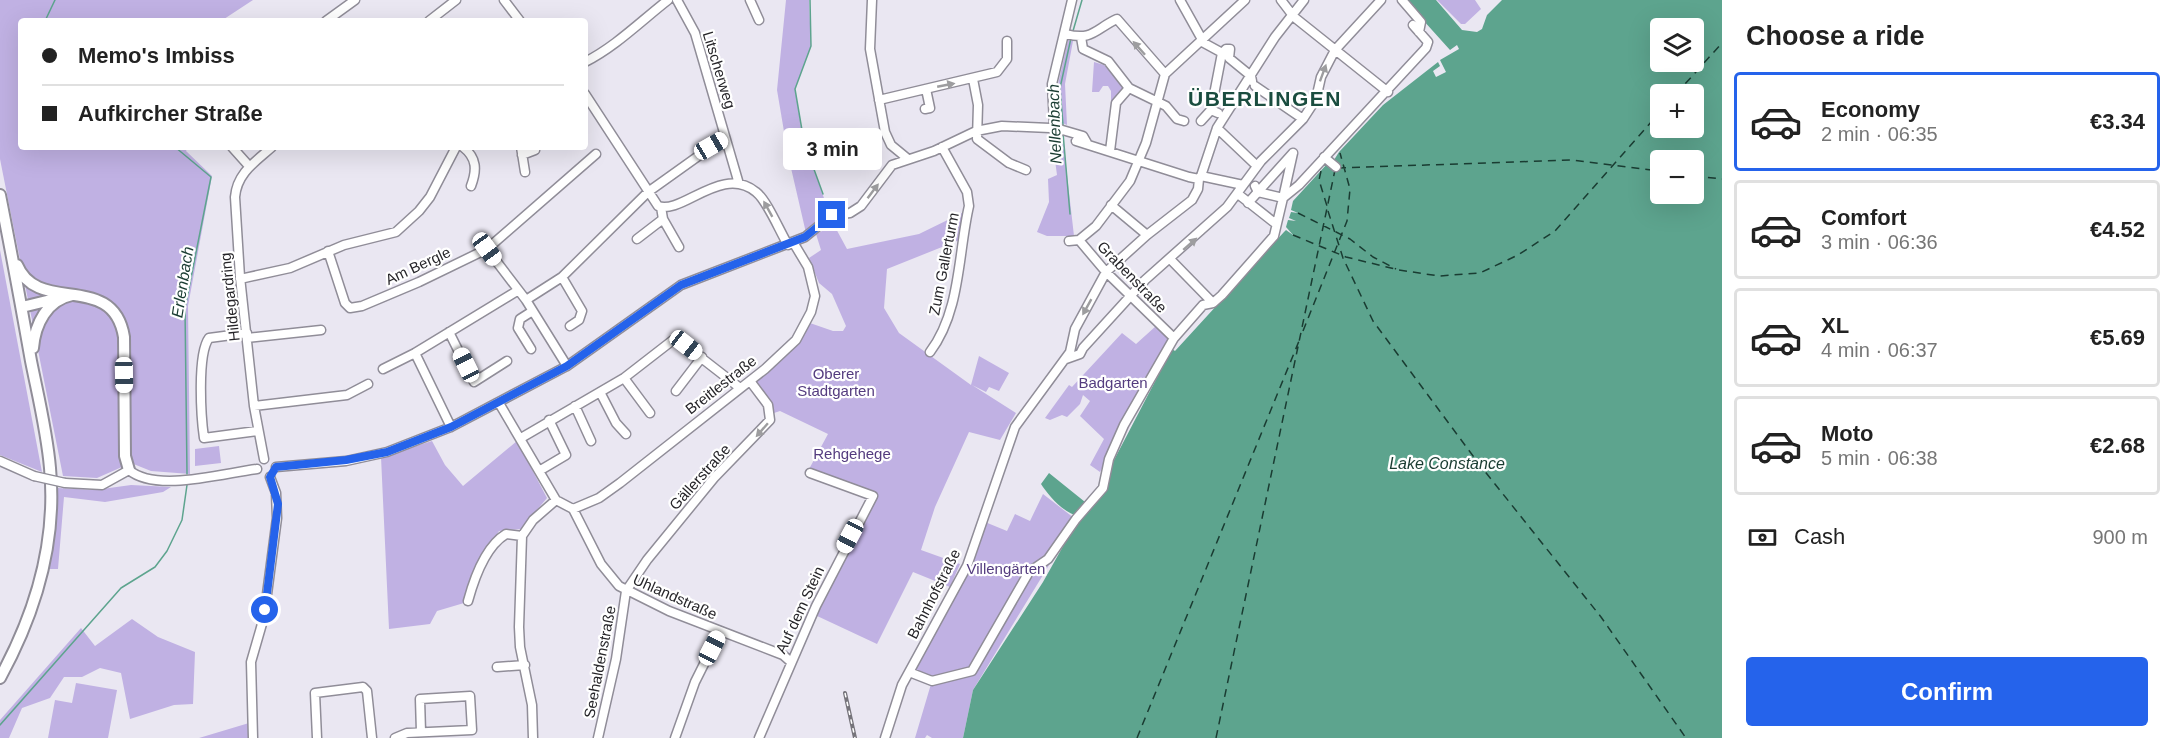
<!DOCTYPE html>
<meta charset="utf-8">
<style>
body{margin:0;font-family:Arial,sans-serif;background:#f6f6f6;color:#222;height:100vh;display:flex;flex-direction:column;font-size:22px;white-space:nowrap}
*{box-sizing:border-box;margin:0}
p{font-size:20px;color:#767676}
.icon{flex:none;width:33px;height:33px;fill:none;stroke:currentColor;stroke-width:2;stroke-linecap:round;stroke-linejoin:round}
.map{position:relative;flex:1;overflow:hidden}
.panel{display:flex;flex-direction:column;background:#fff;width:450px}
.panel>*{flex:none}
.hud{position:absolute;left:18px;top:18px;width:570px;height:132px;border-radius:6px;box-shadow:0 6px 24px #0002;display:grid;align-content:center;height:132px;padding:0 24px;background:#fff}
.buttons{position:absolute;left:1650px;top:18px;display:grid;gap:12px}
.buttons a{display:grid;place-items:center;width:54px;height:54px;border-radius:6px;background:#fff;box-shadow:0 6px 24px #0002;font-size:30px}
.end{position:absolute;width:27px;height:27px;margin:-14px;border:8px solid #2563eb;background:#fff;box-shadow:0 0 0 3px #fff}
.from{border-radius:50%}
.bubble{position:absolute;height:42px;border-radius:6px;background:#fff;box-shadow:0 6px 24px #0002;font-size:20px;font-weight:700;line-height:42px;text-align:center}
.car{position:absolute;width:18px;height:36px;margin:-18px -9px;border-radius:8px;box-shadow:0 0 4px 2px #0007;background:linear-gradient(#fff 24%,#345 0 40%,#fff 0 76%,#345 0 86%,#fff 0)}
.hud b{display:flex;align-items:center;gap:21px;height:57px;font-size:22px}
.hud b+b{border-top:2px solid #e0e0e0}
.hud i{width:15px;height:15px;background:#222}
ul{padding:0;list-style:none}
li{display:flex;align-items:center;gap:18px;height:99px;margin:0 12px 9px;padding:0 12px;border:3px solid #e0e0e0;border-radius:6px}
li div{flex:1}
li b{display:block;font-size:22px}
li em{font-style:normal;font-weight:700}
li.selected{border-color:#2563eb}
li>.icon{width:54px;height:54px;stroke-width:1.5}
h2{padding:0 24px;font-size:27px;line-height:72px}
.pay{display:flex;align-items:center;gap:15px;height:66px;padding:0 24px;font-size:22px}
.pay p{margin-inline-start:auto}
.primary-button{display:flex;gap:12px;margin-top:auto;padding:12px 24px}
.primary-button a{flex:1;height:69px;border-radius:6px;background:#2563eb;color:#fff;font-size:24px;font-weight:700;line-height:69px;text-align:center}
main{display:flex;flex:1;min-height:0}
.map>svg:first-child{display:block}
.green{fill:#c0b1e3}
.water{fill:#5da48e;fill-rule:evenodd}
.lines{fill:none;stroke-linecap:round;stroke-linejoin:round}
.stream{stroke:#5da48e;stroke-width:1.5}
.ferry{stroke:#1a3c32;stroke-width:1.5;stroke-dasharray:8 6;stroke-linecap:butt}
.minor-casing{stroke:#908d98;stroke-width:11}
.major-casing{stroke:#908d98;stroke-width:14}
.minor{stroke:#fff;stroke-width:8}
.major{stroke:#fff;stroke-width:10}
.rail-casing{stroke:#76747b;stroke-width:4}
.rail{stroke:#fff;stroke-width:1.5;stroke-dasharray:4.5;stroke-linecap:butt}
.minor-bridge-casing{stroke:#908d98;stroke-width:11;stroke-linecap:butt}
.minor-bridge{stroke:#fff;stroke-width:8}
.oneway{fill:#9d9d9f}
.route{stroke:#2563eb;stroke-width:8}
.labels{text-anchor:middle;stroke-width:4.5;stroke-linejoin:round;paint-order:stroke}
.street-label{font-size:15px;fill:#262529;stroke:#fff}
.park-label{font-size:15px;fill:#543c7f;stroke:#fff}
.water-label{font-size:16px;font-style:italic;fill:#1a3c32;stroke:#fff}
.district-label{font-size:21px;font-weight:bold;letter-spacing:1.5px;fill:#1a4d3f;stroke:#fff}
</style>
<main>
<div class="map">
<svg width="1722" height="738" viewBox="0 0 1722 738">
<rect width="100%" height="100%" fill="#eae7f2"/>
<path class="green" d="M0,0H253L221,21H21V147H188L186,151L212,176L188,306L190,474L151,471L131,463L97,478L63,476L0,159Z
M786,0H809L811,46L795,89L803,140L829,212L806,233L788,155L777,90Z
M1437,0H1475L1481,9L1465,24H1461Z
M1068,40L1073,41L1065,84L1067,125L1060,122L1057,89Z
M1094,62L1104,65L1126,89L1113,110H1111V91L1108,86H1103L1099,92H1092Z
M1052,138L1063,140L1074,236H1047L1037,232L1049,202L1048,179L1057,175Z
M966,211L962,239L887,269L884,308L899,333L971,385L979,356L1009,373L999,391L989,387L986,392L972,385L1016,413L1000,440L969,432L935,507L921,550L960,564L950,587L913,572L877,644L815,615L877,497L808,471L828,434L780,411L771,414L750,381L765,369L807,322L833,331H843L846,326L832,294L819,283L809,258L821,250L816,234L834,225L847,249L919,234Z
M0,250L42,472L0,455Z
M1156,326L1171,340L1100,472L1090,465L1104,439L1080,416L1090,401L1083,395L1080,404L1067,417L1062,415L1050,420L1045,418L1069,385L1072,387L1122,333L1136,344Z
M432,441L445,465L463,486L517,441L547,498L521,529L499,531L473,573L464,603L437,611L430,624L389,629L381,457Z
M219,446L221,463L195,466V449Z
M131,485L171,487L163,492L105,502L64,497L58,569H49L56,528L58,488L95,490Z
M1043,494L1074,518L1057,552L973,690L963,738H932L927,735L925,738H915L931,684L912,676L971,567L985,522L1007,531L1015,514L1030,521Z
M132,619L158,637L195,652L193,704L174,705L130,719L121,673L100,668L82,677H64L50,698L22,708L9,738H0V720L81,628L95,646Z
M76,683L117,690L108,738H48L55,700L72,703Z
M249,723V738H199Z"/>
<path class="water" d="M1405,0H1436L1462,30L1477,32L1482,29L1487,15L1502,0H1722V738H963L973,690L1043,582L1080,516C1065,515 1049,496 1041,484L1049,473L1090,506L1172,349L1175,351L1284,232L1286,230L1293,235L1286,227L1288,220L1296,221L1289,218L1291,212L1298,213L1291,210L1293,201L1327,164L1333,170L1339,165L1334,160L1339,152L1383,105L1438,62L1440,66L1433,71L1436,77L1446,72L1440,60L1459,49L1457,45L1450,50ZM1660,28H1694V62H1660ZM1660,94H1694V128H1660ZM1660,160H1694V194H1660Z"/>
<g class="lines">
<path class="stream" d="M810,0L811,46L795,89L804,142L823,194
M45,21L55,0
M1073,31L1082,0
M1063,125L1060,88L1071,38
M1063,133L1070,214
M175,147L211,177L185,308L187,474
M0,725L121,588L155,567L167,551L182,520L187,485"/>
<path class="ferry" d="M1676,94L1722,43
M1338,168L1572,160L1660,171
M1321,171L1319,180L1327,206
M1694,176L1722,179
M1328,211L1343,258L1373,321L1479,464L1601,617L1686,738
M1298,213L1350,239L1373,257L1396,269
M1293,235L1346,257L1399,270L1439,276L1480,273L1518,255L1555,231L1660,112
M1303,331L1347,221L1350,189L1340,153
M1137,738L1299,341
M1216,738L1335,170"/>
<g class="minor-casing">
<path id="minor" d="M504,0L520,21
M677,0L695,33L739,184
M750,0L759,20
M872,0L870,49L885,132L891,145L908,159
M1180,0L1204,43L1226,55
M1281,0L1294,17L1388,92
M1402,0L1421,22L1419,32
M326,21L355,0
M429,21L456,0
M1066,34C1093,41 1095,29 1117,19L1165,74
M1081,37L1083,49L1108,61L1129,88L1166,106L1177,119L1184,121
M585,62C615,47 641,21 668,0
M973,79L978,105L977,139L1009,163L1026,170
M1255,86L1303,119
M585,94L658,206C682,215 722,164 756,192C767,200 780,232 788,245
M879,100L997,72L1007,59V41
M925,109L930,108L926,89
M1218,113L1211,110L1222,53L1226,49H1230L1229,58L1251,76L1252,81
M1201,121L1211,110
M1054,124L1052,84L1072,0
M1217,128L1257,166
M1059,129L1083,136L1087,143
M1076,141L1189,177L1199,179L1201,176L1243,185
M232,147L249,166
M463,147C477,158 477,170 471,186
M521,147L525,172
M1110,151L1116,103L1129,88
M522,155L535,150
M1324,157L1336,167
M1201,176L1217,128L1275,37L1304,0
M1255,186L1258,192L1283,198L1293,153
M1238,194L1276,224
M1248,203L1293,153
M1111,205L1147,235
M661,207L663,219L679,247
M833,215L850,213L861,206L892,165L934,151L976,131L1002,126L1050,128
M637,239L663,219
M1079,240L1106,272L1174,338
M1069,241L1079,240L1096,226L1130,181L1146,143L1165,74L1245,0
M487,249L526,300
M328,251L345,303L350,308L362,306L419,282L487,249L596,154
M1171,260L1213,303
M562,277L582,311L579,320L570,326
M240,279L290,268L344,245L396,232L419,211L430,197L456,147
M531,312L520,319L518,328L531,349
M449,332L474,382L507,361
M247,333L209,338C197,354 201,417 204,438L257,431
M247,338L321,330
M930,352C961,311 958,253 969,206L967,192L942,147
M415,353L451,427
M1066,359L1080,354L1083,348L1145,280L1227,207L1261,161L1303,119L1316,99L1321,77L1335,50L1381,0
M567,366L526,300L562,277L648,192L725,137
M383,369L415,353L517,291
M624,378L650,413
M676,391L702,357
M600,392L616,423L626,434
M499,403L556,500L573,509L601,564L619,586L669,611L783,655L791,662
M254,406L347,395L368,384
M575,406L591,441
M521,438L624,378L673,340L686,346L740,388
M264,459L254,406L240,277L235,197C237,173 255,162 272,147
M0,461L34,476
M276,467L346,461L387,452L451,427L567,366L681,285L805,237L832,215
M539,471L566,455L549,420
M65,483L102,485L129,470C156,493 224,473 257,469
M573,509L599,498L620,483L765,369L796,340L811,312L815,296L808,267L793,242
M468,601C474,579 486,546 506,534L522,536
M497,667L525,665
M909,672L932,681L972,671L1029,572L1048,559L1076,519L1103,488L1109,459L1124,425L1174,338L1203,305L1213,303L1222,295L1274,236L1283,198L1299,185L1426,48L1428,42L1413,25
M253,738L251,662L264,617L277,518L276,493L270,477
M317,738L315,693L363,687L367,691L372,738
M395,738L407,733L472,730L470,696L420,699L421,732
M533,738L532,705L520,647L519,627L522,536L533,520L556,500
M598,738L616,659L626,591L647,560L714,478L770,420L768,405L750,381
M675,738L695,682L720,632
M759,738L816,606L873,496L810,473
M885,738L902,685L967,566L1015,427L1070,352L1075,329L1106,272L1147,235L1192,200L1198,189L1199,179"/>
</g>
<g class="major-casing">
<path id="major" d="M0,195C11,250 21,305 31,361C38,396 47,432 50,468C57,542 35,614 0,678
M17,265C38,316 113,270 124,337L125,456L129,470
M22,307L59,298
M33,348C35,324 47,300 72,295"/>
</g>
<use href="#minor" class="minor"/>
<use href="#major" class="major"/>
<g class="rail-casing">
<path id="rail" d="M845,693L855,738"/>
</g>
<use href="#rail" class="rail"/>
<g class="minor-bridge-casing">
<path id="minor-bridge" d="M34,476L65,483"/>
</g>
<use href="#minor-bridge" class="minor-bridge"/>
</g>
<defs><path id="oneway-solid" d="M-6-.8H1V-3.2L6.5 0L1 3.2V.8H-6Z" transform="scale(1.5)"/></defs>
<g class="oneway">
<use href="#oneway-solid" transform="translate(1139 48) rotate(-132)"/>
<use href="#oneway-solid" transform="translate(1323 73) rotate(-70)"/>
<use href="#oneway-solid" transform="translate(946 85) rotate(-11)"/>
<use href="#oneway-solid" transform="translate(873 191) rotate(-53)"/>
<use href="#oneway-solid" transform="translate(768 209) rotate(-119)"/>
<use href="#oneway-solid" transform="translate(1190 244) rotate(-41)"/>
<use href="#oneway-solid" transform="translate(1087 307) rotate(119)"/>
<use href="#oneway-solid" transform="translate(762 430) rotate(131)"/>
</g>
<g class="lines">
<path class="route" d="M265,610L278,504L270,477L276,467L346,460L387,452L451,427L567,366L681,285L805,237L832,215"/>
</g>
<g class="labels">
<g class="street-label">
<text transform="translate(719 70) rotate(73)" y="5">Litscherweg</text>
<text transform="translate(944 264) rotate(-79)" y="5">Zum Gallerturm</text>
<text transform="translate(418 266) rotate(-25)" y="5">Am Bergle</text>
<text transform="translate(1132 277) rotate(46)" y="5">Grabenstraße</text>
<text transform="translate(230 297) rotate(-96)" y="5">Hildegardring</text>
<text transform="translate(721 385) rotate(-38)" y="5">Breitlestraße</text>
<text transform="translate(700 477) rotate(-48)" y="5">Gällerstraße</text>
<text transform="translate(934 594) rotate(-63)" y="5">Bahnhofstraße</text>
<text transform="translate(675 597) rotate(24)" y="5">Uhlandstraße</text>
<text transform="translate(800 610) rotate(-65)" y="5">Auf dem Stein</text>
<text transform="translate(600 662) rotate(-79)" y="5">Seehaldenstraße</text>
</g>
<g class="park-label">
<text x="836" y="379">Oberer<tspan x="836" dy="17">Stadtgarten</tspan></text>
<text x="1113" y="388">Badgarten</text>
<text x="852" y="459">Rehgehege</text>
<text x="1006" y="574">Villengärten</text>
</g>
<g class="water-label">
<text transform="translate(1054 124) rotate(-92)" y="6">Nellenbach</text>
<text transform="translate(182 282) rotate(-81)" y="6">Erlenbach</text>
<text x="1447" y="469">Lake Constance</text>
</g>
<g class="district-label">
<text x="1265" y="106">ÜBERLINGEN</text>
</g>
</g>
</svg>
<div class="buttons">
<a><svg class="icon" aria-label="layers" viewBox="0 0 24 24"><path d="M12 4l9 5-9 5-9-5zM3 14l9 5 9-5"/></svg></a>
<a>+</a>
<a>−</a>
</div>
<i class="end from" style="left:265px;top:610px"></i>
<i class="end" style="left:832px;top:215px"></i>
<div class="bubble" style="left:783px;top:128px;width:99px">3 min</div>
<i class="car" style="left:711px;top:146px;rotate:60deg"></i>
<i class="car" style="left:487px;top:249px;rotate:144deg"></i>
<i class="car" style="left:686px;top:345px;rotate:128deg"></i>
<i class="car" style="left:466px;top:365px;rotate:334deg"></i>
<i class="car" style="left:124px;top:375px;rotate:179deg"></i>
<i class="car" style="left:850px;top:536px;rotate:208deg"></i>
<i class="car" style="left:712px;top:648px;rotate:27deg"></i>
<div class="hud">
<b><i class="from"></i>Memo's Imbiss</b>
<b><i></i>Aufkircher Straße</b>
</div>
</div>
<section class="panel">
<h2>Choose a ride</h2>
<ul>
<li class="selected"><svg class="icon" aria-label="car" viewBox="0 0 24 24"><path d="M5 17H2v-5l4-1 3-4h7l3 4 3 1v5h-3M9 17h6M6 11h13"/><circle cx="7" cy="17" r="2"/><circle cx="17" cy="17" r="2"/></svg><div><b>Economy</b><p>2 min · 06:35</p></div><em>€3.34</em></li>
<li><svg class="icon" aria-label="car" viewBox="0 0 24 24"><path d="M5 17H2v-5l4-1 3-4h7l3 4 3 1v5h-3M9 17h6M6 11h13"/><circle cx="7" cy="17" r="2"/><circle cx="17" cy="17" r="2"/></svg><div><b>Comfort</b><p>3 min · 06:36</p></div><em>€4.52</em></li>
<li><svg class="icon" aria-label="car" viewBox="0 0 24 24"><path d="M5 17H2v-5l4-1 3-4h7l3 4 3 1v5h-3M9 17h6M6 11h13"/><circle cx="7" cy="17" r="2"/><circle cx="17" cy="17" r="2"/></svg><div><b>XL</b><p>4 min · 06:37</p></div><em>€5.69</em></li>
<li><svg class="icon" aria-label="car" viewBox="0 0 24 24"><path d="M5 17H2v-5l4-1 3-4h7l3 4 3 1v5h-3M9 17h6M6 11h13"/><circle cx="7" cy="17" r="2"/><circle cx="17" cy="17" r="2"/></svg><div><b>Moto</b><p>5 min · 06:38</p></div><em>€2.68</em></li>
</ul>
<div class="pay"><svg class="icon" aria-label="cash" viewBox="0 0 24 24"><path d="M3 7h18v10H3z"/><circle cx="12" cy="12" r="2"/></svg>Cash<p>900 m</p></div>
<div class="primary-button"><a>Confirm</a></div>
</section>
</main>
